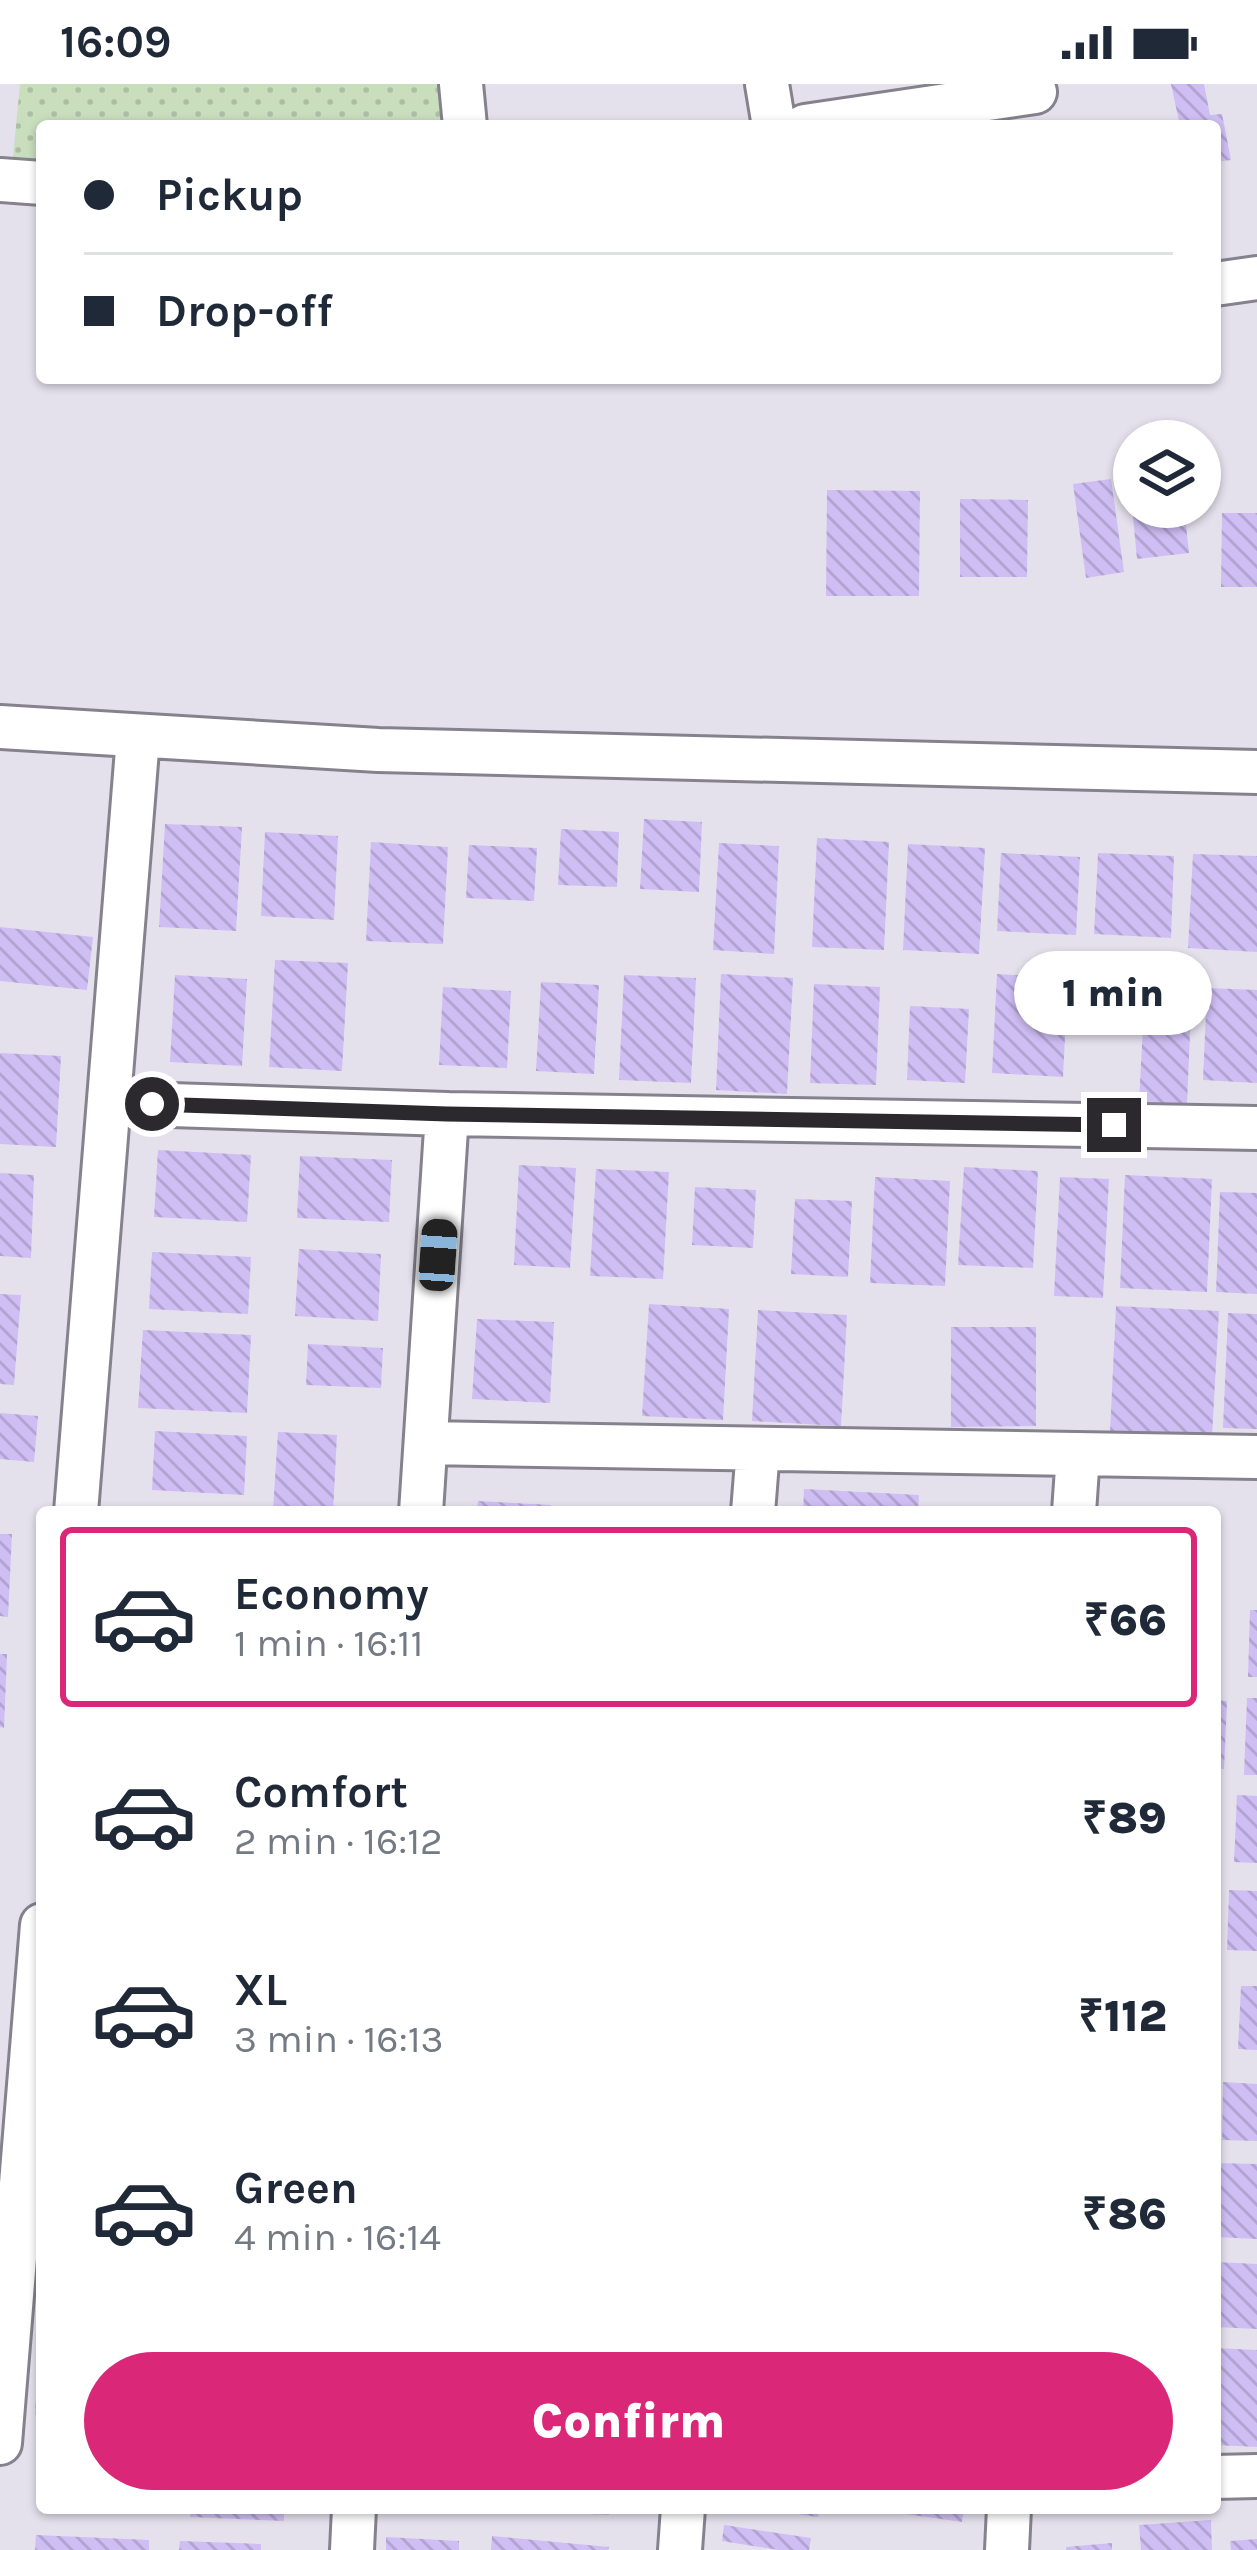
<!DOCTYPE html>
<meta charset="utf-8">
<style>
body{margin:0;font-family:Karla,sans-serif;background:#f6f6f7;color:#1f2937;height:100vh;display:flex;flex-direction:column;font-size:45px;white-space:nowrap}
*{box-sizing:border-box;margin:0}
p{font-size:39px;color:#747a83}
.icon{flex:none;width:66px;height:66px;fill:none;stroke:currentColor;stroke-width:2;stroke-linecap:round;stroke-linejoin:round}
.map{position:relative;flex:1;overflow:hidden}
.side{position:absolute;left:36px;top:1422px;width:1185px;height:1008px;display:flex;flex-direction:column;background:#fff;border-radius:12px;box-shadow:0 3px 9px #0004}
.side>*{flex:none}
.hud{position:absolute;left:36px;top:36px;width:1185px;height:264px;border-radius:12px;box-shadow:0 3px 9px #0004;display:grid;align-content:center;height:264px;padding:0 48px;background:#fff}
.buttons{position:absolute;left:1113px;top:336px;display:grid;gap:24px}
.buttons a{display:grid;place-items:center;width:108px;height:108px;border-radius:50%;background:#fff;box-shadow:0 3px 9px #0004;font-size:60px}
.end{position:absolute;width:54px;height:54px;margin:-27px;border:15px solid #2b292e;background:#fff;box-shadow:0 0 0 6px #fff}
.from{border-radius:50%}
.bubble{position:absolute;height:84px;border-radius:42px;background:#fff;box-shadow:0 3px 9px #0004;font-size:39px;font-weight:800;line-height:84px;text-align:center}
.car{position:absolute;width:36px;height:72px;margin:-36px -18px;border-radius:15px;box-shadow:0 0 9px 3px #0007;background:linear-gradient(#222 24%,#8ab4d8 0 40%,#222 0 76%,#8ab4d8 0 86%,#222 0)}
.hud b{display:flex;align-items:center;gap:42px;height:114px;font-size:45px}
.hud b+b{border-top:3px solid #e0e1e3}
.hud i{width:30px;height:30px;background:#1f2937}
ul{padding:21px 0 0;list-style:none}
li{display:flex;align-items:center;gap:36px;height:180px;margin:0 24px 18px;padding:0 24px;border:6px solid transparent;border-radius:12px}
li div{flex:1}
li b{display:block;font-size:45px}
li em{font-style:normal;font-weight:800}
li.active{border-color:#db2777}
li>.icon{width:108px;height:108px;stroke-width:1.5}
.cta{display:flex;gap:24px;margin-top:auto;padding:24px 48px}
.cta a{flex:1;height:138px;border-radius:72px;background:#db2777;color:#fff;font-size:48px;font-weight:800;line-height:138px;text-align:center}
.status{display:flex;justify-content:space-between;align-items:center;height:84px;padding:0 60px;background:#fff;direction:ltr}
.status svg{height:33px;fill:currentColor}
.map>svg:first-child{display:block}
.park{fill:url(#park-dots)}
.building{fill:url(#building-back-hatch)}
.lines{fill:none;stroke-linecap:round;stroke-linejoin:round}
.street-casing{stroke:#85828d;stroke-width:48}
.street{stroke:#fff;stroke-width:42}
.route{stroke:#2b292e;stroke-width:15}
</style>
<div class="status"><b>16:09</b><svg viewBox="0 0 49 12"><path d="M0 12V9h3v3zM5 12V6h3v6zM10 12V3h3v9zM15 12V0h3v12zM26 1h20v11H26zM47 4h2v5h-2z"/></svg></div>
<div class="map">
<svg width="1257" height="2466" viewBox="0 0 1257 2466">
<defs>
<pattern id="park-dots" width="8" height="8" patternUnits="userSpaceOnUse" patternTransform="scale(3)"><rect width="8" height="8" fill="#c8debd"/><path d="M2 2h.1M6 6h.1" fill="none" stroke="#acbea3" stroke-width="1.8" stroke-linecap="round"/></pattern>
<pattern id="building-back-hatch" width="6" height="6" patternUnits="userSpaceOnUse" patternTransform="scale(3)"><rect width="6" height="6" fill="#cfbef4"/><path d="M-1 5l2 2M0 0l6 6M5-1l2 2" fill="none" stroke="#b2a3d2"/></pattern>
</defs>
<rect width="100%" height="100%" fill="#e4e1ed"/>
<path class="park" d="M20,0H442L446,42H42V75L13,73Z"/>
<path class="building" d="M1171,0H1204L1210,31L1222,30L1231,76L1215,78V42H1180Z
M1111,395L1124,488L1086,494L1073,400Z
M827,406L920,407L919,512H826Z
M960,415L1028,416L1027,493H960Z
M1132,423H1184L1189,469L1137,475Z
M1222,429H1257V503H1221Z
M644,735L702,738L699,808L640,805Z
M165,740L242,743L236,847L159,843Z
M561,745L619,748L617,803L558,801Z
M265,748L338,752L334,836L261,832Z
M817,754L889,758L884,866L812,863Z
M371,758L448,763L443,860L366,857Z
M719,759L779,762L774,870L713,866Z
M908,760L985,764L979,870L903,866Z
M469,761L537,764L534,817L466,814Z
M1001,769L1080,773L1076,851L997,847Z
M1098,769L1174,772L1171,854L1094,850Z
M1193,770L1257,772V868L1188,864Z
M0,843L93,853L87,906L0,897Z
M275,876L348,879L342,987L269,983Z
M721,890L793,894L787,1010L716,1006Z
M997,890L1068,894L1063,993L992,989Z
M175,891L247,895L242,982L170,978Z
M624,891L696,894L691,999L619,996Z
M541,898L599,901L594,990L536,987Z
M814,900L880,903L876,1001L810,999Z
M443,903L511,907L507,984L439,981Z
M1207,904L1257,906V999L1203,996Z
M910,922L969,925L965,999L907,996Z
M1144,923L1191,925L1187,1020L1139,1018Z
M0,969L61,972L56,1063L0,1060Z
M158,1066L251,1071L247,1138L154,1133Z
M300,1072L392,1076L389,1138L297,1134Z
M519,1081L576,1084L570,1184L514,1181Z
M964,1083L1038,1087L1033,1184L958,1181Z
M596,1085L669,1088L663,1195L590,1192Z
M0,1089L34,1091L31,1174L0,1172Z
M1125,1091L1212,1095L1207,1208L1120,1204Z
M875,1093L950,1097L945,1202L870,1199Z
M1060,1093L1109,1095L1103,1214L1054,1212Z
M695,1103L756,1106L753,1164L692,1161Z
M1220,1108L1257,1109V1210L1216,1208Z
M795,1115L852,1117L848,1193L791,1190Z
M299,1165L381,1170L378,1237L295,1232Z
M152,1168L251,1173L248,1230L149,1225Z
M0,1210L21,1211L14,1301L0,1300Z
M649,1220L729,1225L723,1336L642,1332Z
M1116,1222L1219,1227L1212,1352L1110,1348Z
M758,1226L847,1231L841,1342L752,1337Z
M1228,1229L1257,1230V1345L1223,1344Z
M477,1235L554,1238L550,1319L472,1315Z
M951,1243H1036V1342L951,1343Z
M143,1246L251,1251L247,1329L138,1324Z
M308,1260L383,1264L381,1304L306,1301Z
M0,1329L38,1332L34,1378L0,1375Z
M155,1347L247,1352L244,1411L152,1406Z
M278,1348L337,1351L333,1428L273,1426Z
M804,1405L919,1411L918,1428H803Z
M478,1417L551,1421L550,1428H477Z
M0,1450H12L8,1533L0,1532Z
M1250,1526H1257V1593H1248Z
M0,1570H7L4,1644L0,1643Z
M1247,1614H1257V1691H1244Z
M1215,1616L1227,1617L1224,1685H1215Z
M1237,1711L1257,1712V1779L1234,1778Z
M1229,1806L1257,1807V1867L1227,1866Z
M1241,1902H1257V1966L1238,1965Z
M1223,1998L1257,2000V2057L1222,2056Z
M1215,2079L1257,2080V2155L1215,2153Z
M1215,2178L1257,2180V2245L1215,2243Z
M1215,2264L1257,2266V2363L1215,2361Z
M38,2272H42V2331H35Z
M191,2424H284V2437L190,2433Z
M551,2424H609V2431L551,2428Z
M777,2424H820L818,2433L777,2427Z
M884,2424H964L962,2438L884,2427Z
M1211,2436L1212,2466H1141L1139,2441Z
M724,2441L811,2454L809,2466H779L722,2457Z
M36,2451L149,2456V2466H35Z
M492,2452L609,2463L608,2466H491Z
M386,2453L459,2457V2466H386Z
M1257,2455V2466H1231L1230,2457Z
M180,2457L261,2460V2466H179Z
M1112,2459V2466H1066V2463Z"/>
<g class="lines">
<g class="street-casing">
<path id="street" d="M461,0L465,42
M767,0L774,42
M805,42L1035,8
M0,96L42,99
M1215,200L1257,194
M0,643L378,666L1257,688
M109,1019L447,1030L1257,1044
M426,1359L1257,1373
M76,1428L138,653
M421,1428L447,1030
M753,1428L758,1365
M1074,1428L1078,1370
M0,2359L42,1841
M1215,2393L1257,2392
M352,2466L354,2424
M680,2466L683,2424
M1007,2466L1009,2424"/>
</g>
<use href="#street" class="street"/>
</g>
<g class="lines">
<path class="route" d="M152,1020L447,1030L1114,1041"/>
</g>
</svg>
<div class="buttons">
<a><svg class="icon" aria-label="layers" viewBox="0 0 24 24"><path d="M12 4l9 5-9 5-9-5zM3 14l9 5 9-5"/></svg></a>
</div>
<i class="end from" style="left:152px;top:1020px"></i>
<i class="end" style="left:1114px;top:1041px"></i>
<div class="bubble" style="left:1014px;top:867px;width:198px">1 min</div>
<i class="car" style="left:438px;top:1171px;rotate:4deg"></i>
<div class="hud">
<b><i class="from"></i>Pickup</b>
<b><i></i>Drop-off</b>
</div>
<section class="side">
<ul>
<li class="active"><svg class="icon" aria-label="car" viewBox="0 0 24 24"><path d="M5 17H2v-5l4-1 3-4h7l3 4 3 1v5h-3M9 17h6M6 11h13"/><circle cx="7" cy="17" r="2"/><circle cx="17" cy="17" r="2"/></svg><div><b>Economy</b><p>1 min · 16:11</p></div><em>₹66</em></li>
<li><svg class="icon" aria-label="car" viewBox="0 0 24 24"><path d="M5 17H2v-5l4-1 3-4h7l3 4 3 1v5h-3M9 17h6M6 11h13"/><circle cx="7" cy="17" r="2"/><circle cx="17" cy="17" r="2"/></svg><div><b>Comfort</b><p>2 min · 16:12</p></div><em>₹89</em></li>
<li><svg class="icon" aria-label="car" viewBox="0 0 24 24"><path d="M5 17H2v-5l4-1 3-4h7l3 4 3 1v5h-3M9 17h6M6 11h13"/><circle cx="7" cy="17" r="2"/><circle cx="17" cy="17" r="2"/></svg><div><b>XL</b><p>3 min · 16:13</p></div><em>₹112</em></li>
<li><svg class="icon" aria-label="car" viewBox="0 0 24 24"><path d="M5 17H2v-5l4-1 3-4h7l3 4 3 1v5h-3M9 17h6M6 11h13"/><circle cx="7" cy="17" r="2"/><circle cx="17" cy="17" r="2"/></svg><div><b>Green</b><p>4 min · 16:14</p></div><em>₹86</em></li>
</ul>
<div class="cta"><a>Confirm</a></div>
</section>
</div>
